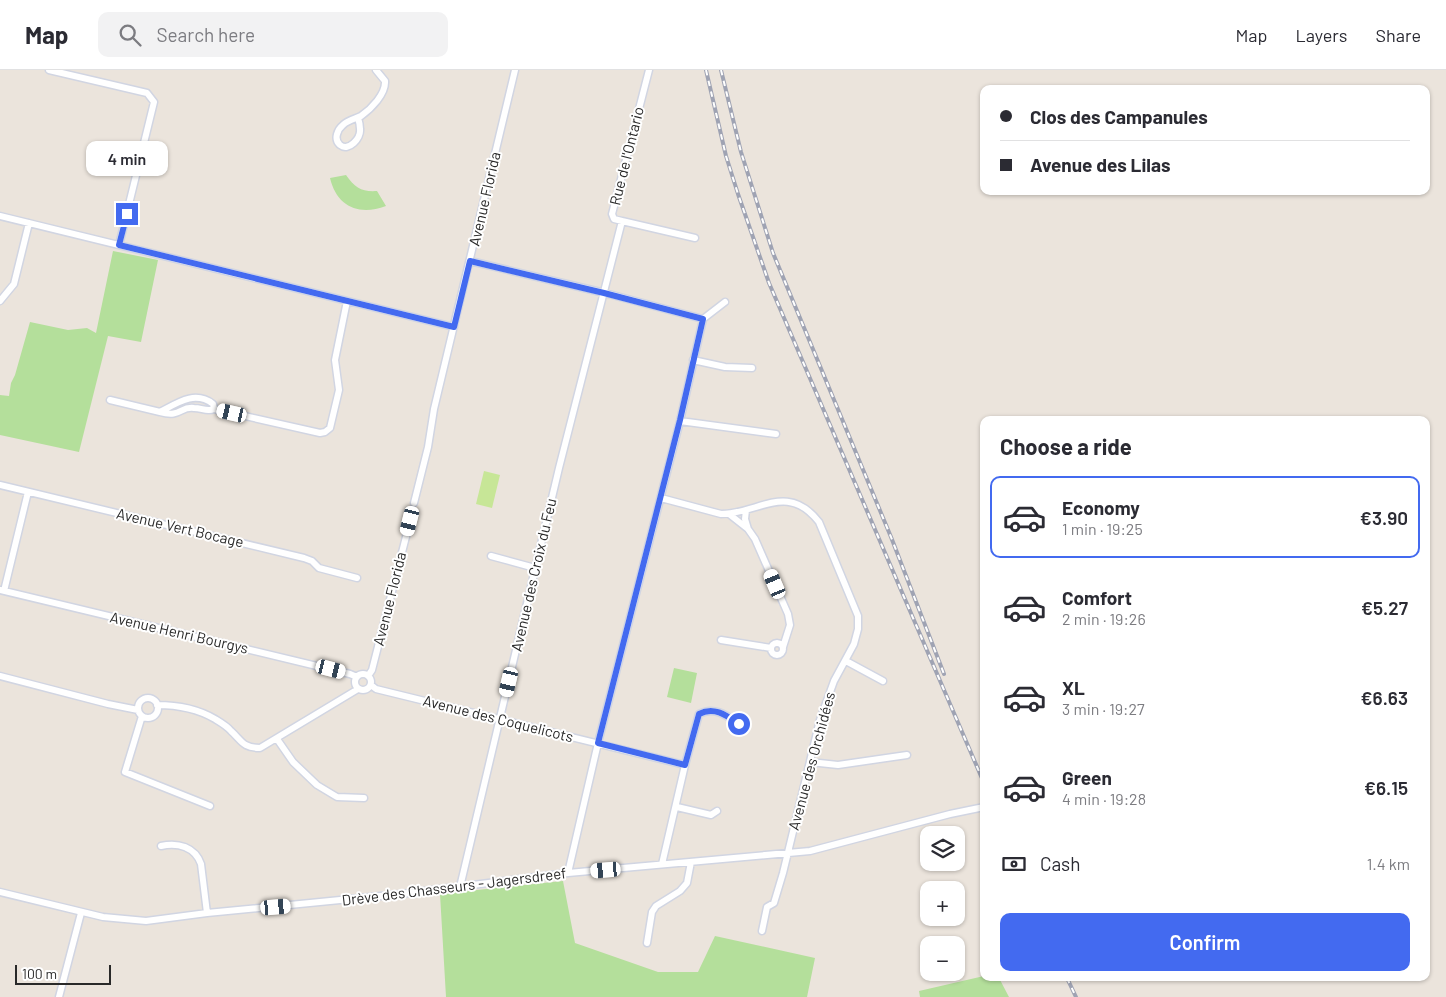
<!DOCTYPE html>
<meta charset="utf-8">
<style>
body{margin:0;font-family:Barlow,sans-serif;background:#f2f2f3;color:#2b2b33;height:100vh;display:flex;flex-direction:column;font-size:19px;white-space:nowrap}
*{box-sizing:border-box;margin:0}
p{font-size:16px;color:#7c7c81}
.icon{flex:none;width:28px;height:28px;fill:none;stroke:currentColor;stroke-width:2;stroke-linecap:round;stroke-linejoin:round}
.map{position:relative;flex:1;overflow:hidden}
.details{position:absolute;left:980px;top:346px;width:450px;height:565px;display:flex;flex-direction:column;background:#fff;border-radius:10px;box-shadow:0 1px 4px #0004}
.details>*{flex:none}
.banner{position:absolute;left:980px;top:15px;width:450px;height:110px;border-radius:10px;box-shadow:0 1px 4px #0004;display:grid;align-content:center;height:110px;padding:0 20px;background:#fff}
.controls{position:absolute;left:920px;top:756px;display:grid;gap:10px}
.controls a{display:grid;place-items:center;width:45px;height:45px;border-radius:10px;background:#fff;box-shadow:0 1px 4px #0004;font-size:25px}
.scale{position:absolute;left:15px;bottom:12px;width:96px;box-sizing:border-box;padding-left:5px;border:2px solid #292929;border-top:0;font-size:14px;line-height:18px;white-space:nowrap;color:#292929;-webkit-text-stroke:4px #fff;paint-order:stroke}
.end{position:absolute;width:22px;height:22px;margin:-11px;border:6px solid #436af0;background:#fff;box-shadow:0 0 0 2px #fff}
.from{border-radius:50%}
.bubble{position:absolute;height:35px;border-radius:10px;background:#fff;box-shadow:0 1px 4px #0004;font-size:16px;font-weight:600;line-height:35px;text-align:center}
.car{position:absolute;width:15px;height:30px;margin:-15px -8px;border-radius:6px;box-shadow:0 0 4px 1px #0007;background:linear-gradient(#fff 24%,#345 0 40%,#fff 0 76%,#345 0 86%,#fff 0)}
.banner b{display:flex;align-items:center;gap:18px;height:48px;font-size:19px}
.banner b+b{border-top:1px solid #e1e1e2}
.banner i{width:12px;height:12px;background:#2b2b33}
ul{padding:0;list-style:none}
li{display:flex;align-items:center;gap:15px;height:82px;margin:0 10px 8px;padding:0 10px;border:2px solid transparent;border-radius:10px}
li div{flex:1}
li b{display:block;font-size:19px}
li em{font-style:normal;font-weight:600}
li.selected{border-color:#436af0}
li>.icon{width:45px;height:45px;stroke-width:1.5}
h2{padding:0 20px;font-size:22px;line-height:60px}
.pay{display:flex;align-items:center;gap:12px;height:55px;padding:0 20px;font-size:19px}
.pay p{margin-inline-start:auto}
.action{display:flex;gap:10px;margin-top:auto;padding:10px 20px}
.action a{flex:1;height:58px;border-radius:10px;background:#436af0;color:#fff;font-size:20px;font-weight:600;line-height:58px;text-align:center}
header{display:flex;align-items:center;gap:30px;box-sizing:border-box;height:70px;padding:0 25px;background:#fff;border-bottom:1px solid #e1e1e2}
header strong{font-size:24px}
nav{display:flex;gap:28px;margin-inline-start:auto;font-size:18px}
.search{width:350px;height:45px;background:#f2f2f3;display:flex;align-items:center;gap:12px;box-sizing:border-box;padding:0 18px;border-radius:10px;color:#7c7c81;font-size:19px}
.map>svg:first-child{display:block}
.green{fill:#b4df9b}
.pitch{fill:#c7e697}
.lines{fill:none;stroke-linecap:round;stroke-linejoin:round}
.minor-casing{stroke:#d1d5e2;stroke-width:9}
.minor{stroke:#fff;stroke-width:6}
.rail-casing{stroke:#9fa3b3;stroke-width:4}
.rail{stroke:#fff;stroke-width:2;stroke-dasharray:5.5;stroke-linecap:butt}
.route{stroke:#436af0;stroke-width:6}
.labels{text-anchor:middle;stroke-width:4;stroke-linejoin:round;paint-order:stroke}
.street-label{font-size:15px;fill:#292929;stroke:#fff}
</style>
<header>
<strong>Map</strong>
<div class="search"><svg class="icon" aria-label="search" viewBox="0 0 24 24"><circle cx="10" cy="10" r="6"/><path d="M15 15l6 6"/></svg>Search here</div>
<nav><a>Map</a><a>Layers</a><a>Share</a></nav>
</header>
<div class="map">
<svg width="1446" height="927" viewBox="0 0 1446 927">
<rect width="100%" height="100%" fill="#ebe4dc"/>
<path class="green" d="M346,105C355,118 362,122 377,121L386,136C359,146 337,137 330,108Z
M113,181L158,190L141,272L108,266L79,382L0,365V325L9,326L11,313L15,305L30,252L68,260L87,258L96,263Z
M674,598L697,603L691,633L667,627Z
M563,811L575,873L658,902H698L715,866L815,888L807,927H446L440,824Z
M984,906V908H999L1009,927H920L919,921Z"/>
<path class="pitch" d="M484,401L500,405L492,438L476,434Z"/>
<g class="lines">
<g class="minor-casing">
<path id="minor" d="M49,0L147,23L154,32L119,175
M358,48C359,51 360,55 360,59C361,68 349,82 340,75C333,69 338,59 343,55C348,50 355,49 361,46C371,39 386,24 385,11L376,0
M0,146L454,257
M622,151L695,168
M470,191L605,223L703,249L680,351L598,673L568,803
M0,231L14,214L29,153
M703,249L725,232
M693,290L725,297L752,298
M110,330L160,342
M214,339L213,334C195,320 177,333 160,342C181,348 180,336 194,338C202,338 207,342 214,339L320,363L325,362L330,358L339,320L335,290L347,231
M680,351L776,364
M0,415L304,488L312,491L319,498L357,508
M661,428L721,444C759,444 787,411 819,452L858,546V559L854,574L834,611L820,650L783,803L774,833L767,837L762,861
M414,433L428,377L434,339L515,0
M746,440L745,449L748,459
M729,444L748,459L755,469L788,544L790,555L783,577
M491,486L535,498
M0,520L350,604L357,607
M4,521L28,422
M721,570L771,578
M771 579a6 6 0 1 1 12 0a6 6 0 1 1-12 0Z
M846,591L883,611
M355 612a8 8 0 1 1 16 0a8 8 0 1 1-16 0Z
M0,606L108,634L138,640
M368,606L372,600L410,451
M371,615L376,619L685,695
M138 638a10 10 0 1 1 20 0a10 10 0 1 1-20 0Z
M157,635C176,635 198,639 215,649C220,652 227,656 231,661C242,671 243,678 260,678L358,619
M142,646L125,702L210,736
M277,669L293,692L317,715L337,727L364,728
M810,692L838,695L907,685
M677,737L711,745L717,741
M161,776C178,772 195,777 201,794L207,843
M662,794L685,695L699,644C714,636 726,645 739,654
M460,817L559,398L622,151L614,149L612,144L649,0
M0,822L103,847L146,851L207,843L401,824L568,803L810,781L950,744L984,737
M647,873L652,842L656,836L680,821L687,813L691,792
M59,927L81,843"/>
</g>
<use href="#minor" class="minor"/>
<g class="rail-casing">
<path id="rail" d="M706,0L726,86L738,124L769,213L984,713
M721,0L741,82L773,183L891,467L944,604
M1067,908L1076,927"/>
</g>
<use href="#rail" class="rail"/>
</g>
<g class="lines">
<path class="route" d="M127,144L119,175L454,257L470,191L604,223L703,249L680,350L598,673L685,695L699,644C714,636 726,645 739,654"/>
</g>
<g class="labels">
<g class="street-label">
<text transform="translate(627 86) rotate(-76)" y="5">Rue de l'Ontario</text>
<text transform="translate(485 129) rotate(-77)" y="5">Avenue Florida</text>
<text transform="translate(180 458) rotate(13)" y="5">Avenue Vert Bocage</text>
<text transform="translate(534 505) rotate(-77)" y="5">Avenue des Croix du Feu</text>
<text transform="translate(390 529) rotate(-76)" y="5">Avenue Florida</text>
<text transform="translate(179 563) rotate(13)" y="5">Avenue Henri Bourgys</text>
<text transform="translate(498 649) rotate(14)" y="5">Avenue des Coquelicots</text>
<text transform="translate(812 691) rotate(-75)" y="5">Avenue des Orchidées</text>
<text transform="translate(454 817) rotate(-7)" y="5">Drève des Chasseurs - Jagersdreef</text>
</g>
</g>
</svg>
<div class="controls">
<a><svg class="icon" aria-label="layers" viewBox="0 0 24 24"><path d="M12 4l9 5-9 5-9-5zM3 14l9 5 9-5"/></svg></a>
<a>+</a>
<a>−</a>
</div>
<div class="scale">100 m</div>
<i class="end from" style="left:739px;top:654px"></i>
<i class="end" style="left:127px;top:144px"></i>
<div class="bubble" style="left:86px;top:71px;width:82px">4 min</div>
<i class="car" style="left:232px;top:343px;rotate:283deg"></i>
<i class="car" style="left:410px;top:451px;rotate:194deg"></i>
<i class="car" style="left:775px;top:514px;rotate:337deg"></i>
<i class="car" style="left:331px;top:599px;rotate:104deg"></i>
<i class="car" style="left:509px;top:612px;rotate:193deg"></i>
<i class="car" style="left:606px;top:800px;rotate:265deg"></i>
<i class="car" style="left:276px;top:837px;rotate:85deg"></i>
<div class="banner">
<b><i class="from"></i>Clos des Campanules</b>
<b><i></i>Avenue des Lilas</b>
</div>
<section class="details">
<h2>Choose a ride</h2>
<ul>
<li class="selected"><svg class="icon" aria-label="car" viewBox="0 0 24 24"><path d="M5 17H2v-5l4-1 3-4h7l3 4 3 1v5h-3M9 17h6M6 11h13"/><circle cx="7" cy="17" r="2"/><circle cx="17" cy="17" r="2"/></svg><div><b>Economy</b><p>1 min · 19:25</p></div><em>€3.90</em></li>
<li><svg class="icon" aria-label="car" viewBox="0 0 24 24"><path d="M5 17H2v-5l4-1 3-4h7l3 4 3 1v5h-3M9 17h6M6 11h13"/><circle cx="7" cy="17" r="2"/><circle cx="17" cy="17" r="2"/></svg><div><b>Comfort</b><p>2 min · 19:26</p></div><em>€5.27</em></li>
<li><svg class="icon" aria-label="car" viewBox="0 0 24 24"><path d="M5 17H2v-5l4-1 3-4h7l3 4 3 1v5h-3M9 17h6M6 11h13"/><circle cx="7" cy="17" r="2"/><circle cx="17" cy="17" r="2"/></svg><div><b>XL</b><p>3 min · 19:27</p></div><em>€6.63</em></li>
<li><svg class="icon" aria-label="car" viewBox="0 0 24 24"><path d="M5 17H2v-5l4-1 3-4h7l3 4 3 1v5h-3M9 17h6M6 11h13"/><circle cx="7" cy="17" r="2"/><circle cx="17" cy="17" r="2"/></svg><div><b>Green</b><p>4 min · 19:28</p></div><em>€6.15</em></li>
</ul>
<div class="pay"><svg class="icon" aria-label="cash" viewBox="0 0 24 24"><path d="M3 7h18v10H3z"/><circle cx="12" cy="12" r="2"/></svg>Cash<p>1.4 km</p></div>
<div class="action"><a>Confirm</a></div>
</section>
</div>
